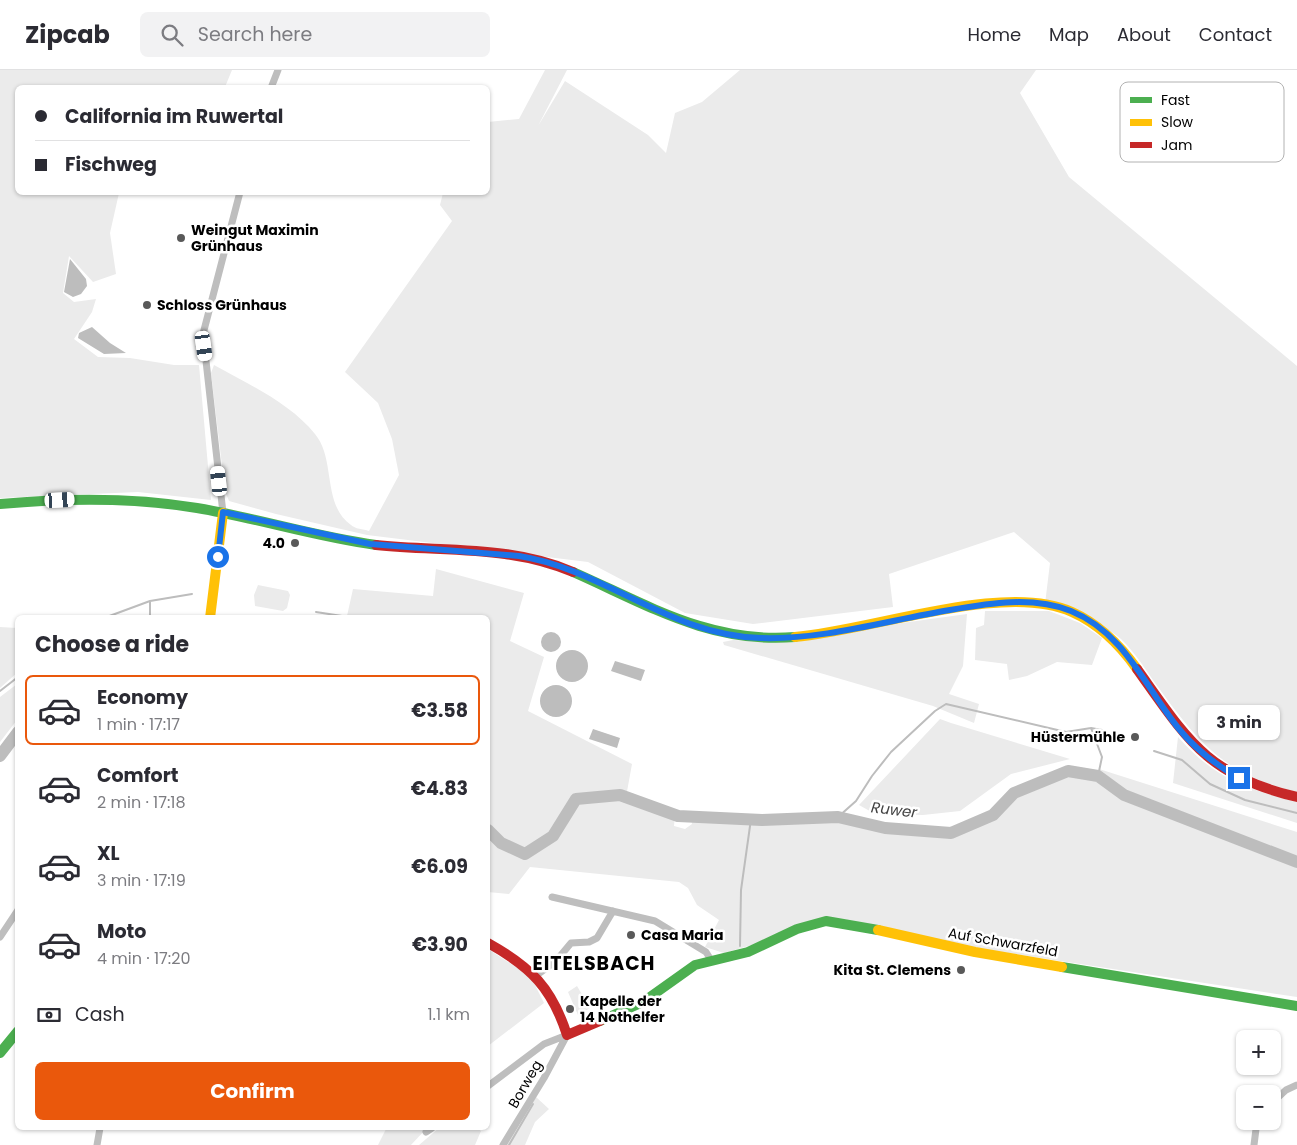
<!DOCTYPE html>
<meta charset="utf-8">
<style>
body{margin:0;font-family:Poppins,sans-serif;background:#f2f2f3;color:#2b2b33;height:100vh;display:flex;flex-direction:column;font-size:19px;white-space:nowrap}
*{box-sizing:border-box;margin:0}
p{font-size:16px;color:#7c7c81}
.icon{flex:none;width:28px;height:28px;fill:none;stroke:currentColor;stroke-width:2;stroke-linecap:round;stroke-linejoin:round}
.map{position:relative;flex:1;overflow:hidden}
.drawer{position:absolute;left:15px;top:545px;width:475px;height:515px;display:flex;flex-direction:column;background:#fff;border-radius:8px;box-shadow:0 1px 4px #0004}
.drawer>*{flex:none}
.hud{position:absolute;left:15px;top:15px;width:475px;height:110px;border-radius:8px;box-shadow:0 1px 4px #0004;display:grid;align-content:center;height:110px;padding:0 20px;background:#fff}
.buttons{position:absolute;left:1236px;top:960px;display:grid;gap:10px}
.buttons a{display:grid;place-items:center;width:45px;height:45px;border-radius:8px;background:#fff;box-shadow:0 1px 4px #0004;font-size:25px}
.end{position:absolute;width:22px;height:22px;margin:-11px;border:6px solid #1a73e8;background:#fff;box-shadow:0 0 0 2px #fff}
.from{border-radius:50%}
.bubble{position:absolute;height:35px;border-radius:8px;background:#fff;box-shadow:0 1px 4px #0004;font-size:16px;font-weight:700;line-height:35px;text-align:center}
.car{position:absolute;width:15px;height:30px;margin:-15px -8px;border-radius:6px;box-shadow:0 0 4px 1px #0007;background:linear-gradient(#fff 24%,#345 0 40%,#fff 0 76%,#345 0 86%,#fff 0)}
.hud b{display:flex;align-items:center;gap:18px;height:48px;font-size:19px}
.hud b+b{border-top:1px solid #e1e1e2}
.hud i{width:12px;height:12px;background:#2b2b33}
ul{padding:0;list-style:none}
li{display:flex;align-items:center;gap:15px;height:70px;margin:0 10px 8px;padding:0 10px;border:2px solid transparent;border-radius:8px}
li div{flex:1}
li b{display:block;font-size:19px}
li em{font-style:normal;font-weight:700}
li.on{border-color:#ea580c}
li>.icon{width:45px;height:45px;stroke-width:1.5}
h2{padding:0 20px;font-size:22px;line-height:60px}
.pay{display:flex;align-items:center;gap:12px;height:55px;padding:0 20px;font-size:19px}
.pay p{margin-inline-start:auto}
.action{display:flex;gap:10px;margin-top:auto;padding:10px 20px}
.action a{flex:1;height:58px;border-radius:8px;background:#ea580c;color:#fff;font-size:20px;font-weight:700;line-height:58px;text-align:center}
header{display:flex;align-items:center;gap:30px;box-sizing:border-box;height:70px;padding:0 25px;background:#fff;border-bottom:1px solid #e1e1e2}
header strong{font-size:24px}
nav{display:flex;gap:28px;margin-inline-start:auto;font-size:18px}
.search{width:350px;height:45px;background:#f2f2f3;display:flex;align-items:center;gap:12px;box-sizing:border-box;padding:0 18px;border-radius:8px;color:#7c7c81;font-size:19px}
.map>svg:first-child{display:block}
.green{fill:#ebebeb}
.water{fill:#bdbdbd}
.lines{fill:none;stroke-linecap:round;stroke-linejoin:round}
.stream{stroke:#bdbdbd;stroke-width:2}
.river{stroke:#bdbdbd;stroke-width:12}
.street{stroke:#bebebe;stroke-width:7}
.fast{stroke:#4caf50;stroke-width:10}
.slow{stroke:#ffc107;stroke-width:10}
.jam{stroke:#c62828;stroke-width:10}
.route{stroke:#1a73e8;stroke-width:6}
.poi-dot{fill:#595959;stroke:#fff;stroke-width:2}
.labels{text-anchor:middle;stroke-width:5;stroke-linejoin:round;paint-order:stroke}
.poi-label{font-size:14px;font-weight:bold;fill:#000;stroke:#fff;text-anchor:start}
.street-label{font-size:14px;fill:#000;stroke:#fff}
.water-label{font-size:15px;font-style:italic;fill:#424242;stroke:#fff}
.district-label{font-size:19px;font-weight:bold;letter-spacing:1px;fill:#000;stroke:#fff}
.key{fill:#fff;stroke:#b2b2b2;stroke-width:1}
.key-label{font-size:14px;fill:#000}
</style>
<header>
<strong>Zipcab</strong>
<div class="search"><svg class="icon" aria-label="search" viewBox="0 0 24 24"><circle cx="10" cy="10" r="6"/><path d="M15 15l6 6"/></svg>Search here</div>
<nav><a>Home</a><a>Map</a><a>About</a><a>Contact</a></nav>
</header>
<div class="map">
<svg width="1297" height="1075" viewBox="0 0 1297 1075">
<rect width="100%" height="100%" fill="#fff"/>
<path class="green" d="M0,0H232L225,17L18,18V122L119,123L110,163L116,204L93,212L69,186L63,223L74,232L96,229L92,242L74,269L98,287L130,288L174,295H199L211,430L138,422L0,428Z
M545,0H567L538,56L565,11L648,65L666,83L675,43L702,32L740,0H1036L1020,23L1069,107L1297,296V722C1226,705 1200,675 1158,617C1147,602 1135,582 1121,569C1100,551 1070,543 1045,534L1050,493L1014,462L889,504L893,537L753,554L685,543L588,492L367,465L276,444L229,431L225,421L211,303L214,295C248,314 290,333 315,364C336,389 322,435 351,455C355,459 363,459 369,461L399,405L392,369L378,333L345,302L452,151L440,135L443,123L488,122V52L519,49Z
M436,499L524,523L510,571L544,587L528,641L632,694L626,727L675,745L674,756L685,759L692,754L691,746L751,749L838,747L885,758L951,763L993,745L1014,723L1068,701L1098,706L1099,699L1297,762V927L981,879L843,849L724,883L705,877L719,850L697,835L688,818L679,812L530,797L509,824L488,822V548L347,546L353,519L433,526Z
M258,515L288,521L290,525L287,538L283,541L255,536L254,525Z
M985,541H1049L1080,553L1102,568L1092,595L1057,592L1027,606L1009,610L1007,594L975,590L976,558L984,555Z
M967,544L963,596L949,624L979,634L974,653L933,636L724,575L723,572L733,570L764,572Z
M0,557L17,558L18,602L0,618Z
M17,614V650L0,672V627Z
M940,649L951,653L1070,689L1011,704L960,741L923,745L875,744L859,735Z
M1178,667C1214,708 1246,719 1297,732V753L1173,713Z
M488,879L531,907L544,933L488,976Z
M577,916L590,938L578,945L568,922Z
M536,1027L549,1039L535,1052L525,1075H507Z
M384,1058H422L425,1060L411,1075H378L386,1059Z
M439,1058H477L481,1061L475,1075H419Z"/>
<path class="water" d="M70,189L86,209L87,216L81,224L73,227L64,222Z
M92,257L110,273L126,283L104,284L78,268L79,263Z
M541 572a10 10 0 1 1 20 0a10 10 0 1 1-20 0Z
M556 596a16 16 0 1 1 32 0a16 16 0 1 1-32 0Z
M615,591L645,600L641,611L611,601Z
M540 631a16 16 0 1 1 32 0a16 16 0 1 1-32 0Z
M593,659L620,668L617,678L589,669Z"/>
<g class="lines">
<path class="stream" d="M150,531V548
M316,542L355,548
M104,548L150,531L192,524
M0,621L18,607
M1091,658L1102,687L1098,706
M1154,681L1182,690L1210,714L1245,730L1297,743
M838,747L856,731L872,706L891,682L935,641L946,634L1066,662L1091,658L1102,660
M740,876L741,820L751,749
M509,1075L533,1034"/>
<path class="river" d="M0,686L18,662
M488,760L501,773L525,784L553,766L576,729L620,725L678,746L762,750L838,747L885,758L951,763L993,745L1014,723L1068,701L1098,706L1124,725L1297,792"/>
<path class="street" d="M271,18L278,0
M223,443L203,264L240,122
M552,827L655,851L706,882L711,890
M0,867L18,840
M537,905L556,891L571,873L589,872L597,868L613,841
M488,1016L544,974L567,965
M1272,1033L1286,1020L1297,1015
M426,1062L432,1058
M97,1075L100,1058
M503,1075L544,1008L567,965
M1254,1075L1256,1059L1259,1051"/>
<path class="fast" d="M0,434C66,428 132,427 197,438C257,448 316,467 376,475
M573,502C648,535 710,574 795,567
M1062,897L1297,936
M600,951L643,932L695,895L748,882L797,859L826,851L878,860
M0,983L18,961"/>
<path class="slow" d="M210,548L223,443
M795,567C871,561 1005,511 1072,542C1099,554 1120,575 1137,599
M878,860L975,882L1062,897"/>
<path class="jam" d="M376,475C443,482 511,475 573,502
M1137,599C1187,669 1207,706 1297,727
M488,873C531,897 552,918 567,965L600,951"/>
</g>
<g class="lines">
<path class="route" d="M218,487L223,442L370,474L519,486C604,499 670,566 761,568C823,570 889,550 950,540C990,533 1033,526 1071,541C1125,563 1145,617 1179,659C1196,680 1216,695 1239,708"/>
</g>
<g class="poi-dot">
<circle cx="181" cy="168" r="5"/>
<circle cx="147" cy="235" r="5"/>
<circle cx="295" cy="473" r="5"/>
<circle cx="1135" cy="667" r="5"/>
<circle cx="631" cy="865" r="5"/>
<circle cx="961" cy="900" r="5"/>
<circle cx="570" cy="939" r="5"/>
</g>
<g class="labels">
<g class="poi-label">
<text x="191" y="165">Weingut Maximin<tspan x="191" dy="16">Grünhaus</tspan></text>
<text x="157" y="240">Schloss Grünhaus</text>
<text x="285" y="478" text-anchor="end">4.0</text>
<text x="1125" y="672" text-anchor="end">Hüstermühle</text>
<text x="641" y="870">Casa Maria</text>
<text x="951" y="905" text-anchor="end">Kita St. Clemens</text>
<text x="580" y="936">Kapelle der<tspan x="580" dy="16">14 Nothelfer</tspan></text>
</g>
<g class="street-label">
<text transform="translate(1003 872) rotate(10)" y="5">Auf Schwarzfeld</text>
<text transform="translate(525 1014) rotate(-60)" y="5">Borweg</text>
</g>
<g class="water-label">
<text transform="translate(894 740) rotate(7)" y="5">Ruwer</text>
</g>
<g class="district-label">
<text x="594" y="900">EITELSBACH</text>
</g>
</g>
<rect x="1120" y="12" width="164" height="80" rx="8" class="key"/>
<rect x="1130" y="27" width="22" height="6" fill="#4caf50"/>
<rect x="1130" y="49" width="22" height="7" fill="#ffc107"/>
<rect x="1130" y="72" width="22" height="6" fill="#c62828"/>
<g class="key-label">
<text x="1161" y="35">Fast</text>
<text x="1161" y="57">Slow</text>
<text x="1161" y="80">Jam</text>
</g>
</svg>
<div class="buttons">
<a>+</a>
<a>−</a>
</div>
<i class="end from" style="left:218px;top:487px"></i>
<i class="end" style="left:1239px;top:708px"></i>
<div class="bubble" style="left:1198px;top:635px;width:82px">3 min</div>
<i class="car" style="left:204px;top:276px;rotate:172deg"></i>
<i class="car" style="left:219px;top:411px;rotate:354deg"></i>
<i class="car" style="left:60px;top:430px;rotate:87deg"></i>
<div class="hud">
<b><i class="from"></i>California im Ruwertal</b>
<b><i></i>Fischweg</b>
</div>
<section class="drawer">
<h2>Choose a ride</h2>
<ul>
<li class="on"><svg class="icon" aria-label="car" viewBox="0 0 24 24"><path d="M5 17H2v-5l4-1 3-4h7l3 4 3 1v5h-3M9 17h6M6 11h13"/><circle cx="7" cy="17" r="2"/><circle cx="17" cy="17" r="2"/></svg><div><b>Economy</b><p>1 min · 17:17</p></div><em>€3.58</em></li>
<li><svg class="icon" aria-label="car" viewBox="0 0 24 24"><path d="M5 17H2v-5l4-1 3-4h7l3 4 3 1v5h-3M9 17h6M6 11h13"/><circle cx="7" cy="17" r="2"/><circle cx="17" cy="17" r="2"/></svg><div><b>Comfort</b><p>2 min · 17:18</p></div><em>€4.83</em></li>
<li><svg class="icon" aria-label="car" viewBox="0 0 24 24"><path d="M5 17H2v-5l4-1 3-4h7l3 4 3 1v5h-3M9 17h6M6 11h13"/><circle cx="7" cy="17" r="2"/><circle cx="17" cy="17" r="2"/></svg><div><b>XL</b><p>3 min · 17:19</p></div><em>€6.09</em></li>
<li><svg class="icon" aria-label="car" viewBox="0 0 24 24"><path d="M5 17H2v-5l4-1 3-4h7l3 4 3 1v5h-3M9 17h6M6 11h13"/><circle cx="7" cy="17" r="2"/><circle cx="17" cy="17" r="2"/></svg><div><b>Moto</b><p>4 min · 17:20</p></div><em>€3.90</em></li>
</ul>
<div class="pay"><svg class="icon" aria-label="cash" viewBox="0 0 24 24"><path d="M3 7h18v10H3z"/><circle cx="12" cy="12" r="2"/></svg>Cash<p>1.1 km</p></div>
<div class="action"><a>Confirm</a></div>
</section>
</div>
